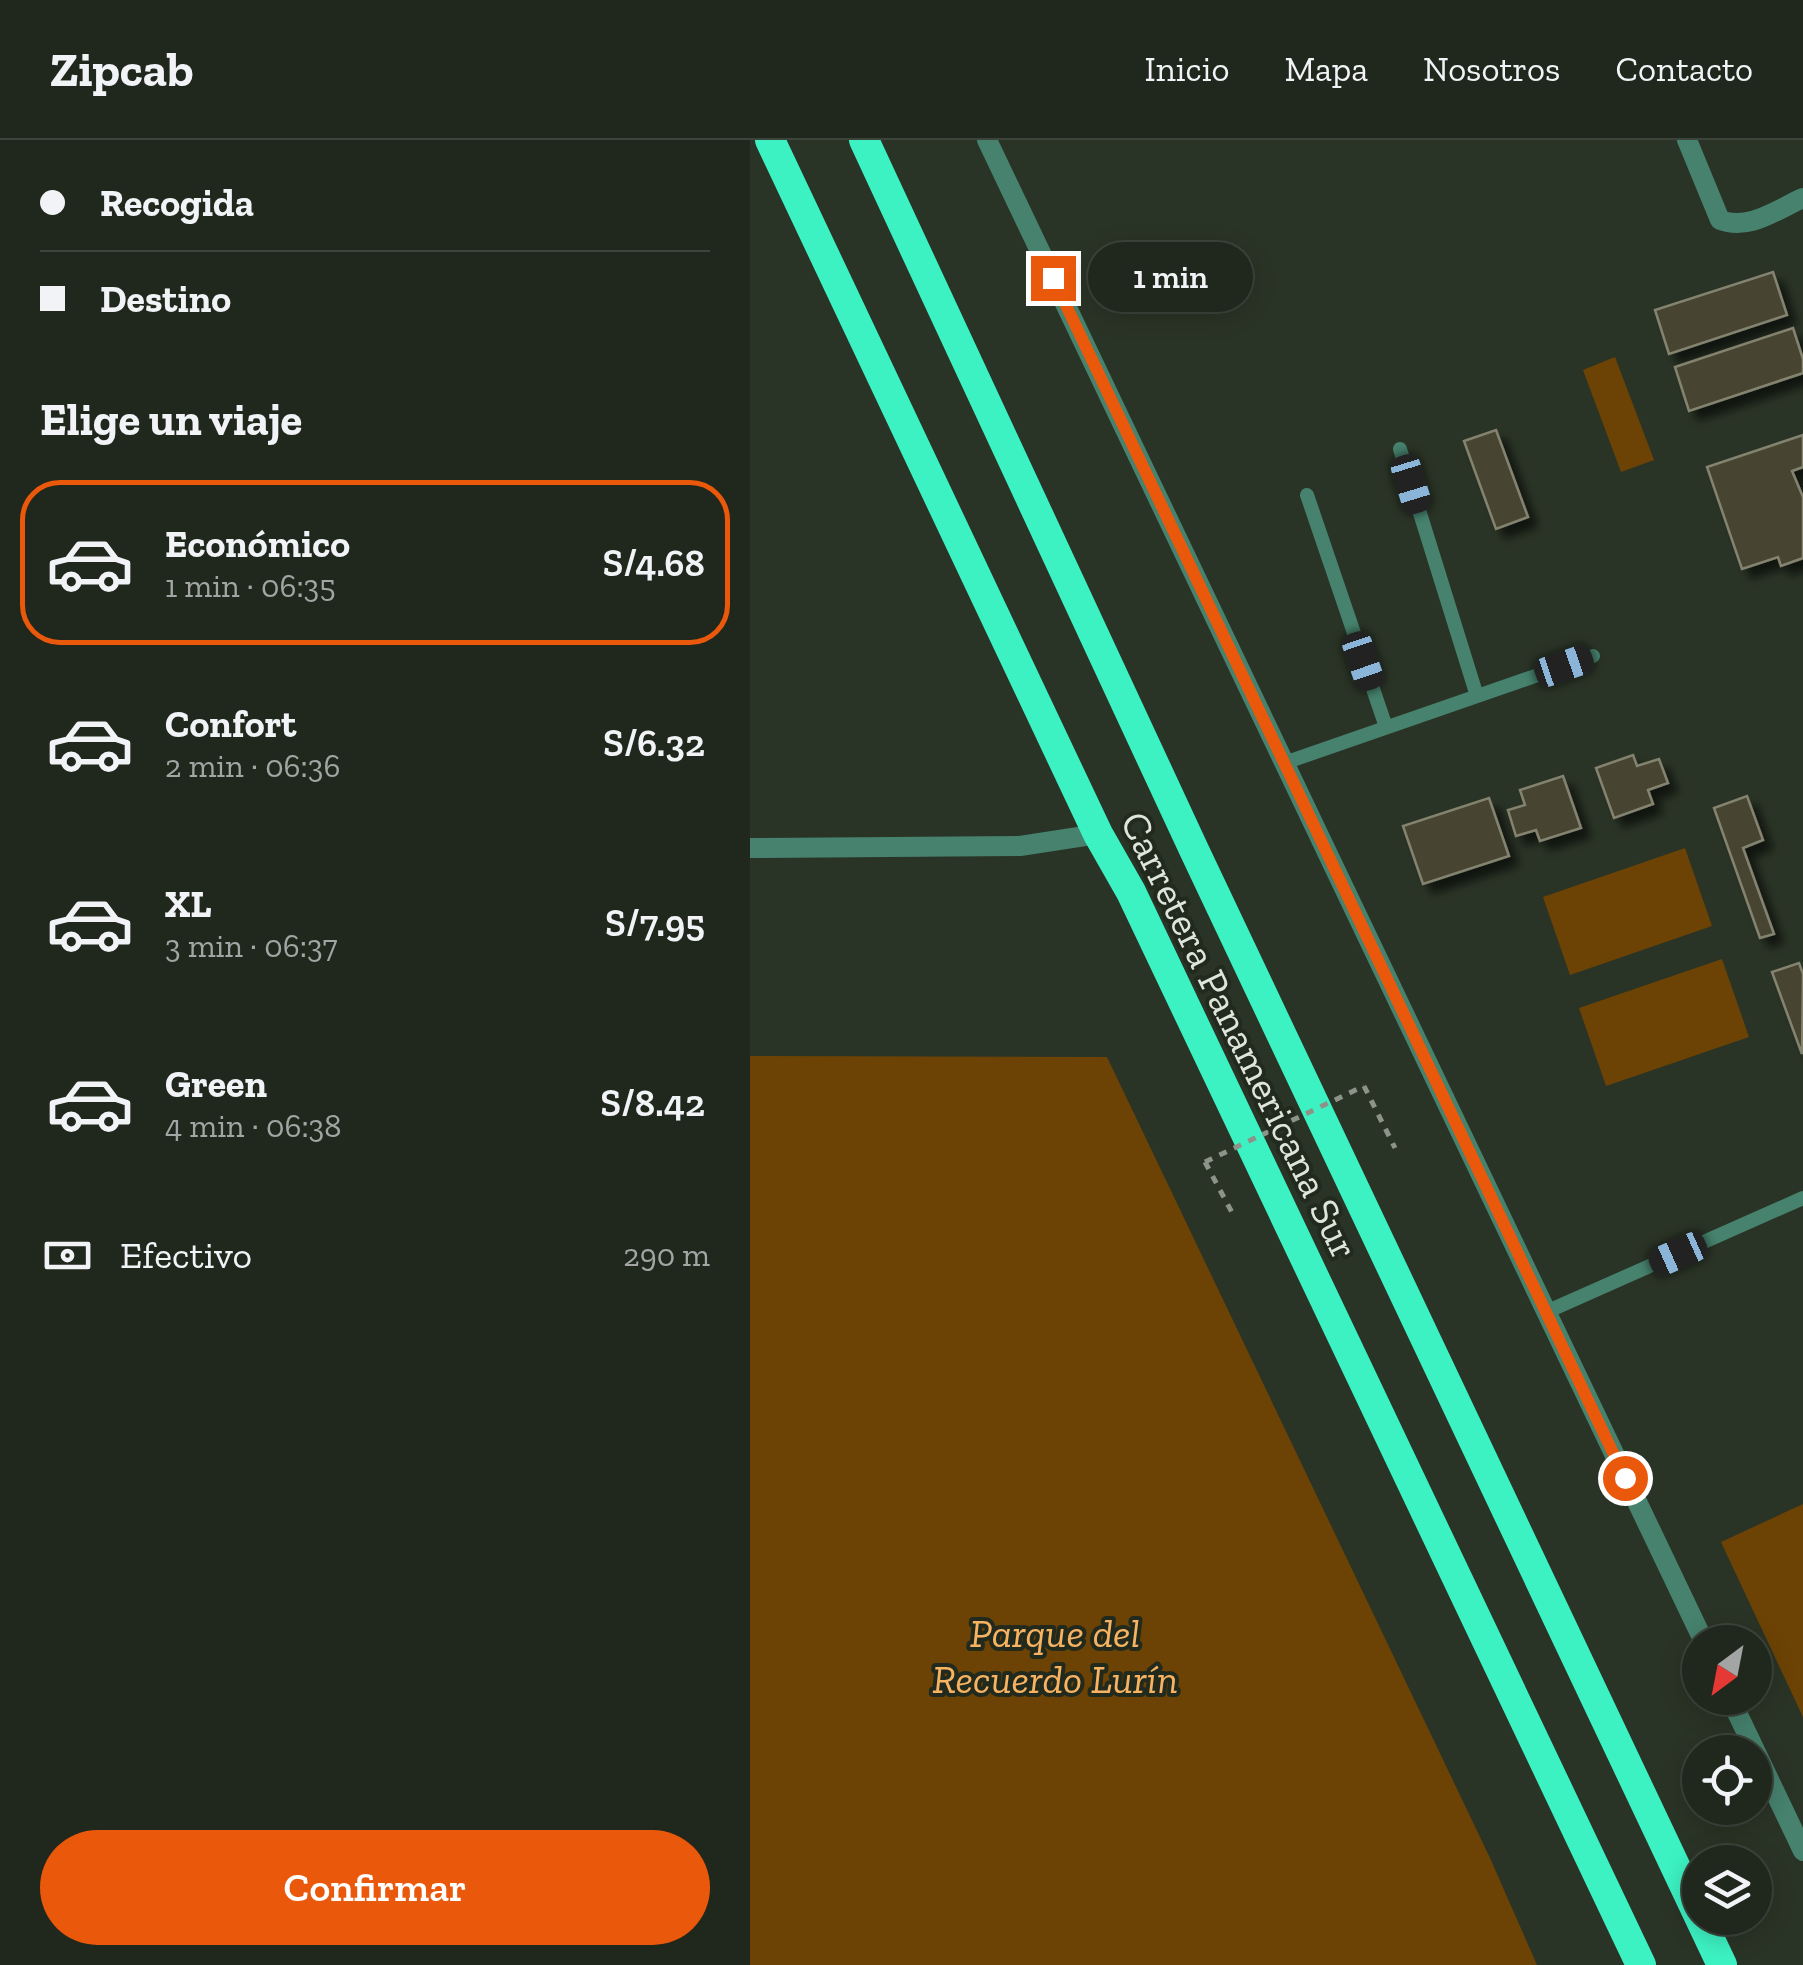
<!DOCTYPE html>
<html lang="es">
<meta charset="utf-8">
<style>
body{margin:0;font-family:"Zilla Slab",serif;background:#2d3329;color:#f1f3f6;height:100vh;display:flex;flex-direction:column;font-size:38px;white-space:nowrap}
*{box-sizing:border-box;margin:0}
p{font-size:32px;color:#a2a5a3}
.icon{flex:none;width:55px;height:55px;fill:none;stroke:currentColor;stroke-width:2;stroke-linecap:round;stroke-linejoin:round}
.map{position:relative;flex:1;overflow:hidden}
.side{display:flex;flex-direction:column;background:#20271c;width:750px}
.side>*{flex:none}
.guide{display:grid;align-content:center;height:220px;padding:0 40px;background:#20271c}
.needle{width:65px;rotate:212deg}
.tools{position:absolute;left:932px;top:1485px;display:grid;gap:20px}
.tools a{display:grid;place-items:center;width:90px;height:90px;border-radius:50%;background:#20271c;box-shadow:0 5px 25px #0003,0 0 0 2px #3d443b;font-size:50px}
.end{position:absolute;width:45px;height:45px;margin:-22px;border:12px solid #ea580c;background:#fff;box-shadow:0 0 0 5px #fff}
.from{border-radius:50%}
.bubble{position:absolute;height:70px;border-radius:35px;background:#20271c;box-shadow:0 5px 25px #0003,0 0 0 2px #3d443b;font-size:32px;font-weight:600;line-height:70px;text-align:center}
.car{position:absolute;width:30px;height:60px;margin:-30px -15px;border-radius:12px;box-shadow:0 0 8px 2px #0007;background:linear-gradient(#222 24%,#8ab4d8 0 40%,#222 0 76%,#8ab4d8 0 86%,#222 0)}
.guide b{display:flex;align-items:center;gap:35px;height:95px;font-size:38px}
.guide b+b{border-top:2px solid #3d443b}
.guide i{width:25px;height:25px;background:#f1f3f6}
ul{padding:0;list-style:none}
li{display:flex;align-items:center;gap:30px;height:165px;margin:0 20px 15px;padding:0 20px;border:5px solid transparent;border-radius:40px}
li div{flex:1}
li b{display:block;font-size:38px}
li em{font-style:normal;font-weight:600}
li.current{border-color:#ea580c}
li>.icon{width:90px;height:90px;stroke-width:1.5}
h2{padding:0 40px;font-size:45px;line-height:120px}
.pay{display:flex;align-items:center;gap:25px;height:110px;padding:0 40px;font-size:38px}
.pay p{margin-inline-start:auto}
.action{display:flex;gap:20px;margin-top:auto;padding:20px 40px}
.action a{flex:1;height:115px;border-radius:60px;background:#ea580c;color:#fff;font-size:40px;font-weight:600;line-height:115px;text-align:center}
header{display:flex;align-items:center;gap:60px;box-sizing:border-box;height:140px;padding:0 50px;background:#20271c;border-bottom:2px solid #3d443b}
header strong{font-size:48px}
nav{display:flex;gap:55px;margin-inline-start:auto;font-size:35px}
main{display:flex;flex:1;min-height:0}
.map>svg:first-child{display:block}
.green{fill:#6c4304}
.building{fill:#464433;stroke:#848370;stroke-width:2.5;filter:url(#shadow)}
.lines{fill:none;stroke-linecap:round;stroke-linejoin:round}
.path{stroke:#8c9388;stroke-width:5;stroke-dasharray:8 8;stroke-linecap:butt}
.lane{stroke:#46826e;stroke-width:14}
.street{stroke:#46826e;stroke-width:20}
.highway{stroke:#3cf2c3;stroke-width:30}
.path-bridge{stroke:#8c9388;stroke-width:5;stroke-dasharray:8 8;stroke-linecap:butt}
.route{stroke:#ea580c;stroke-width:12}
.labels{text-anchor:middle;stroke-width:8;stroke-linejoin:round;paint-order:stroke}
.street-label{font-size:40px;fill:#dfe5dc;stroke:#212a1d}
.park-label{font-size:40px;font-style:italic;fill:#f7b361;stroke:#212a1d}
</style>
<header>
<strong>Zipcab</strong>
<nav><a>Inicio</a><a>Mapa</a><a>Nosotros</a><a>Contacto</a></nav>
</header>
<main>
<section class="side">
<div class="guide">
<b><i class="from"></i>Recogida</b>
<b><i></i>Destino</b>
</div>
<h2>Elige un viaje</h2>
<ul>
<li class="current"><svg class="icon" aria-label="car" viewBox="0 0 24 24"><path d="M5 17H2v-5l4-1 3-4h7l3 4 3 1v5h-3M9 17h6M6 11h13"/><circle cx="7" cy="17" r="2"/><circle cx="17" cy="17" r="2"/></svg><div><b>Económico</b><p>1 min · 06:35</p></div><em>S/4.68</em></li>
<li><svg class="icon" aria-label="car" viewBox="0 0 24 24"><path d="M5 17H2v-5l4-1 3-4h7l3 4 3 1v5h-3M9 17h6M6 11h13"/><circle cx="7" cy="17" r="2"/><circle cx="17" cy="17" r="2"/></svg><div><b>Confort</b><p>2 min · 06:36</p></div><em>S/6.32</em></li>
<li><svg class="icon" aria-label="car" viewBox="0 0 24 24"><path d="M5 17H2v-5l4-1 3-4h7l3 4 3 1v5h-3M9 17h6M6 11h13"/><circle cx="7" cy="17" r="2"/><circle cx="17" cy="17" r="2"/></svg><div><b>XL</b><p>3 min · 06:37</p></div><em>S/7.95</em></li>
<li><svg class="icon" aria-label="car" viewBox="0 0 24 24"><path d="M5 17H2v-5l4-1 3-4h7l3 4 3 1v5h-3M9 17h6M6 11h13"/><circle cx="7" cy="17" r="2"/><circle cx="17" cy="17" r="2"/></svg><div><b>Green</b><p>4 min · 06:38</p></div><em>S/8.42</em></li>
</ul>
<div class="pay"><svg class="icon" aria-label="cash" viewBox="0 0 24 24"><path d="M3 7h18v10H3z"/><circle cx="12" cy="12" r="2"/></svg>Efectivo<p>290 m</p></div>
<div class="action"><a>Confirmar</a></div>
</section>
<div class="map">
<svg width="1053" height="1825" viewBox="0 0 1053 1825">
<defs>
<filter id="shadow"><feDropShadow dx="9" dy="9" stdDeviation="5" flood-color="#0009"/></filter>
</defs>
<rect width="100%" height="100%" fill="#2a3426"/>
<path class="green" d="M865,217L904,320L871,332L833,230Z
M935,708L962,786L820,835L793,757Z
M972,819L999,897L856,946L829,868Z
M0,916L357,917L740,1718L787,1825H0Z
M1053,1364V1577L971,1402Z"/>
<path class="building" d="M1023,132L1037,175L919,214L905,170Z
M1043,188L1053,219V233L939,271L925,227Z
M746,290L778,377L746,389L714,301Z
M1053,295V327L1042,331L1053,357V418L1031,426L1028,417L992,429L957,327Z
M883,615L887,626L909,619L918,643L898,650L903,664L864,678L846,628Z
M813,636L831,688L790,701L786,690L766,696L758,670L775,665L770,650Z
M997,656L1013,700L993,708L1024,794L1010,798L964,668Z
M739,658L759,716L673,744L653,686Z
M1049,823L1053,834L1052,914L1022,832Z"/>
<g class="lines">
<path class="path" d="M614,946L645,1008
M455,1022L485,1078"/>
<path class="lane" d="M650,309L727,556
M557,355L636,587
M534,623L843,516
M796,1172L1053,1058"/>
<path class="street" d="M237,0L954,1502
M937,0L970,80C999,91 1026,70 1053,58
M0,708L270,706L348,694
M980,1558L1053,1711"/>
<path class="highway" d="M20,0L348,694L381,752L891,1825
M114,0L445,712L972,1825"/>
<path class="path-bridge" d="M455,1022L614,946"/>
</g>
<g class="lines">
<path class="route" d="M303,138L875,1338"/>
</g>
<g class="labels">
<g class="street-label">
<text transform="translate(490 895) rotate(64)" y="14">Carretera Panamericana Sur</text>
</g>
<g class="park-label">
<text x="305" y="1507">Parque del<tspan x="305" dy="46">Recuerdo Lurín</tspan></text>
</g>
</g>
</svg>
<div class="tools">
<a><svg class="needle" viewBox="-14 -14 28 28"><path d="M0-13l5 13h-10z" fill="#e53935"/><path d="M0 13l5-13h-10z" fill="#a2a5a3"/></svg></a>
<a><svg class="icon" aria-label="locate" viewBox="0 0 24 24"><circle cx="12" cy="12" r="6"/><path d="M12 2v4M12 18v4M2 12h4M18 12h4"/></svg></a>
<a><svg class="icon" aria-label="layers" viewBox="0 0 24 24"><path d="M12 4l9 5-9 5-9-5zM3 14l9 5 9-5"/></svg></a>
</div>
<i class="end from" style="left:875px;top:1338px"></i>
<i class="end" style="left:303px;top:138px"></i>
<div class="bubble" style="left:338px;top:102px;width:165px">1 min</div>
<i class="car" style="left:661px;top:344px;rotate:163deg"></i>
<i class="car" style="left:613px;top:521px;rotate:161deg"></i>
<i class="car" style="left:814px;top:526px;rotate:71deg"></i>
<i class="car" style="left:928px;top:1114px;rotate:246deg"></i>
</div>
</main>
